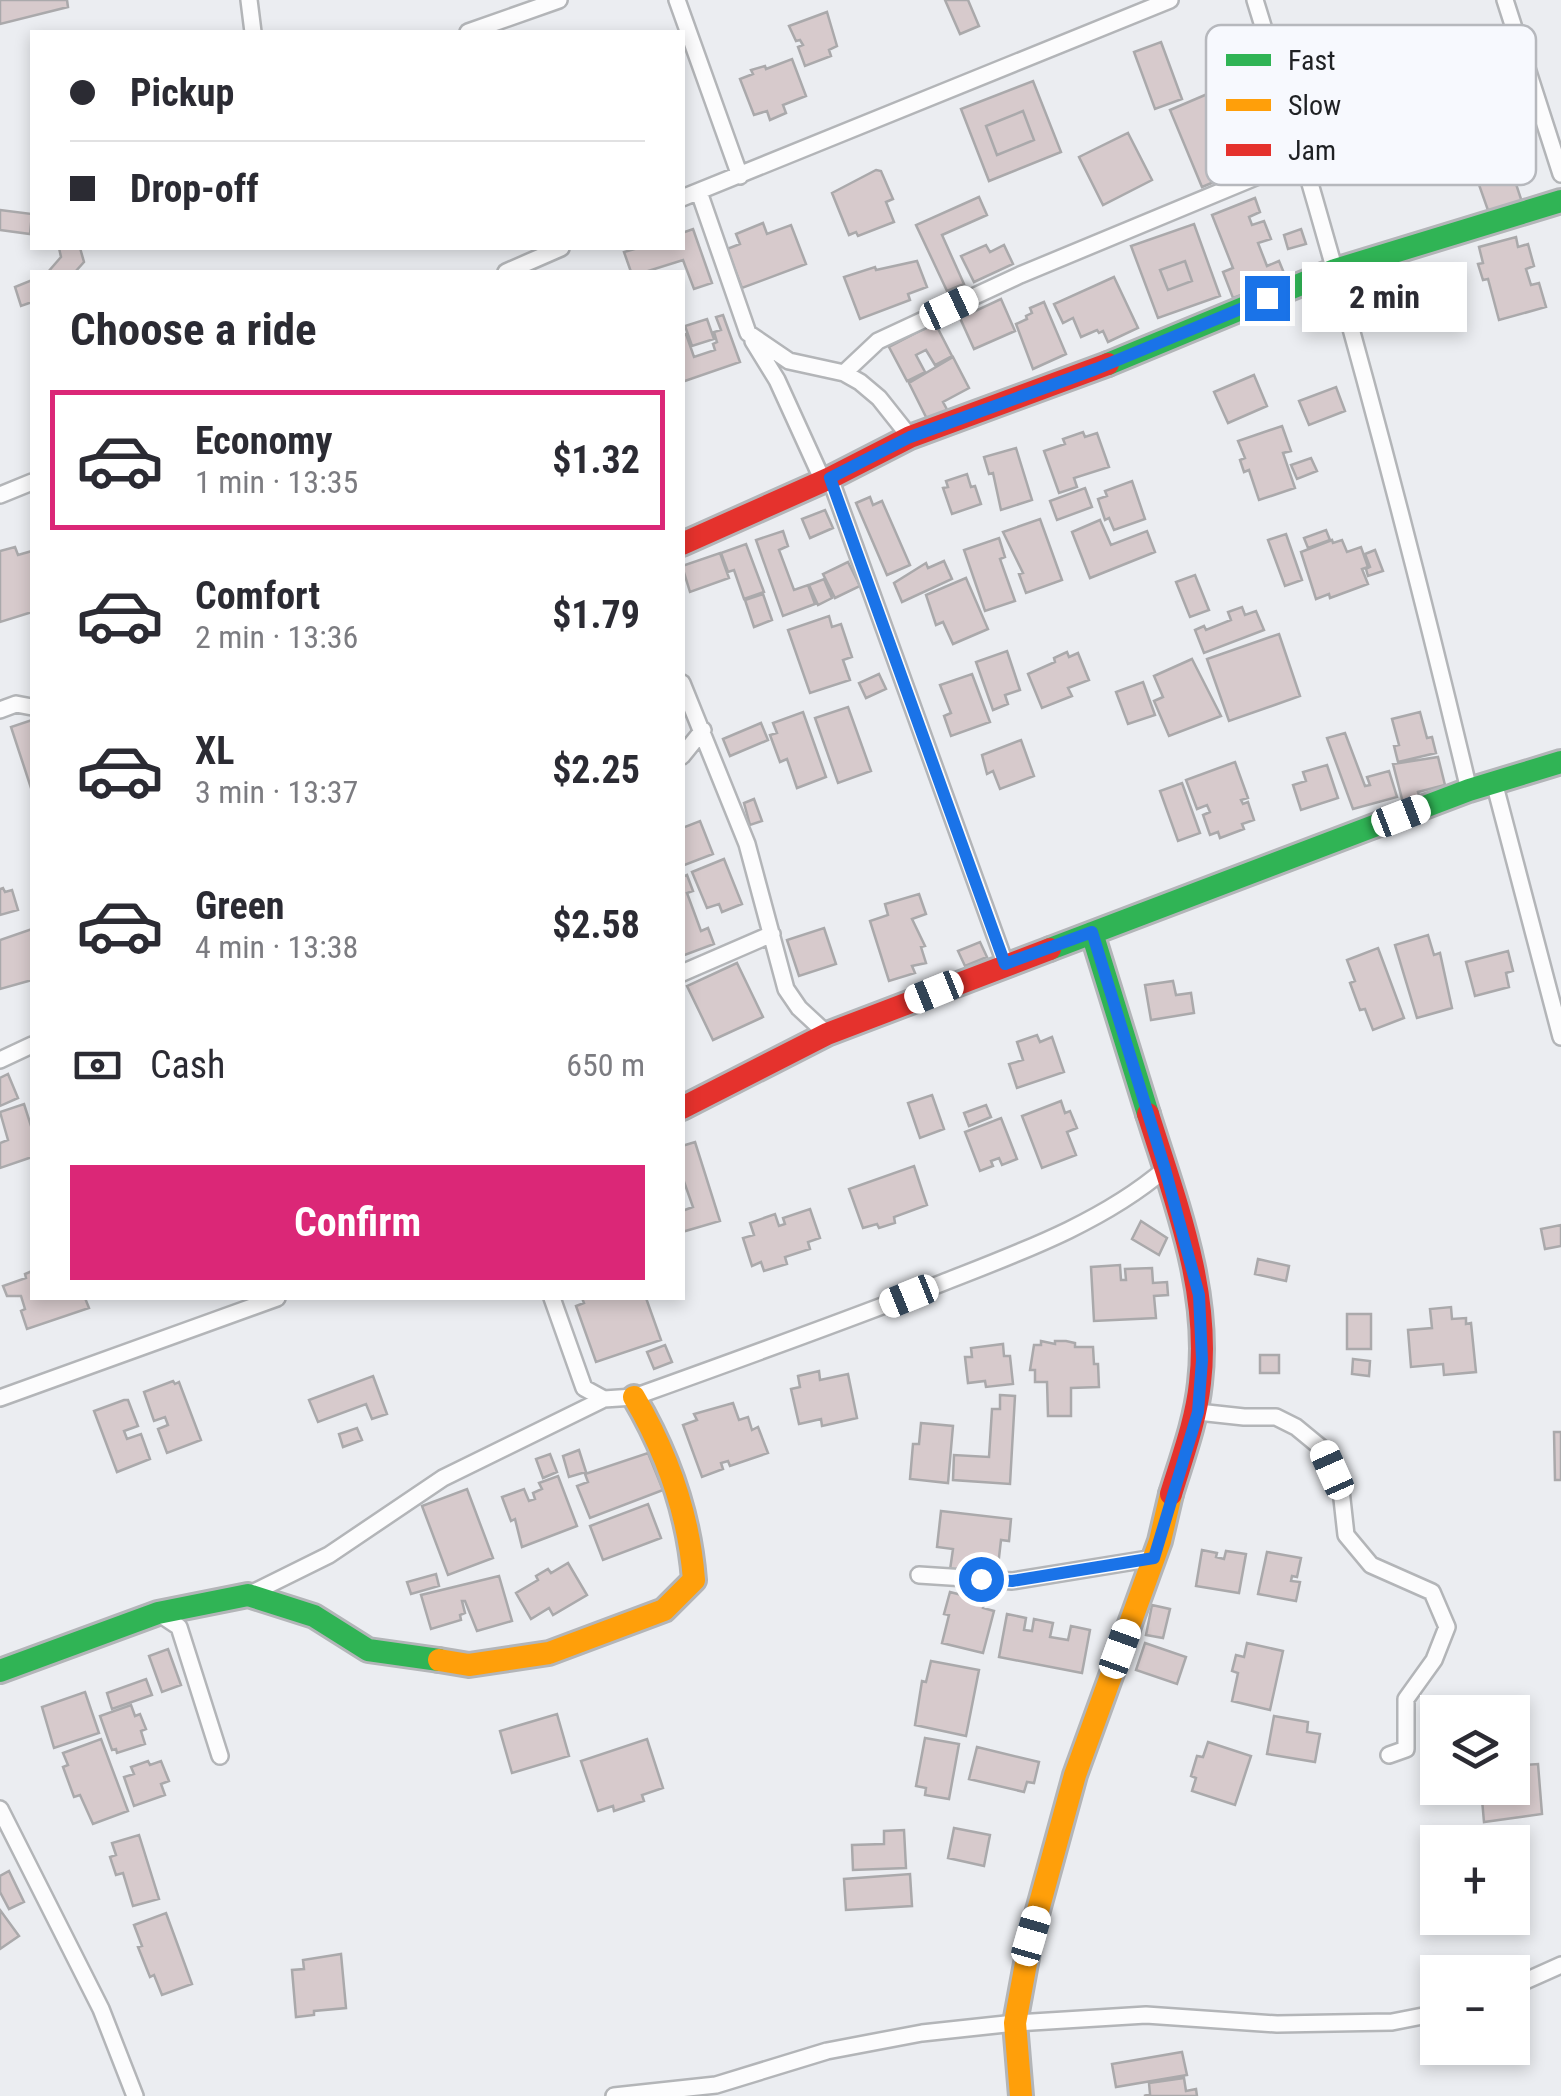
<!DOCTYPE html>
<meta charset="utf-8">
<style>
body{margin:0;font-family:"Roboto Condensed",sans-serif;background:#f2f2f3;color:#2b2b33;height:100vh;display:flex;flex-direction:column;font-size:38px;white-space:nowrap}
*{box-sizing:border-box;margin:0}
p{font-size:32px;color:#7c7c81}
.icon{flex:none;width:55px;height:55px;fill:none;stroke:currentColor;stroke-width:2;stroke-linecap:round;stroke-linejoin:round}
.map{position:relative;flex:1;overflow:hidden}
.details{position:absolute;left:30px;top:270px;width:655px;height:1030px;display:flex;flex-direction:column;background:#fff;border-radius:0px;box-shadow:0 5px 15px #0003}
.details>*{flex:none}
.banner{position:absolute;left:30px;top:30px;width:655px;height:220px;border-radius:0px;box-shadow:0 5px 15px #0003;display:grid;align-content:center;height:220px;padding:0 40px;background:#fff}
.fabs{position:absolute;left:1420px;top:1695px;display:grid;gap:20px}
.fabs a{display:grid;place-items:center;width:110px;height:110px;border-radius:0px;background:#fff;box-shadow:0 5px 15px #0003;font-size:50px}
.end{position:absolute;width:45px;height:45px;margin:-22px;border:12px solid #1a73e8;background:#fff;box-shadow:0 0 0 5px #fff}
.from{border-radius:50%}
.bubble{position:absolute;height:70px;border-radius:0px;background:#fff;box-shadow:0 5px 15px #0003;font-size:32px;font-weight:700;line-height:70px;text-align:center}
.car{position:absolute;width:30px;height:60px;margin:-30px -15px;border-radius:12px;box-shadow:0 0 8px 2px #0007;background:linear-gradient(#fff 24%,#345 0 40%,#fff 0 76%,#345 0 86%,#fff 0)}
.banner b{display:flex;align-items:center;gap:35px;height:95px;font-size:38px}
.banner b+b{border-top:2px solid #e1e1e2}
.banner i{width:25px;height:25px;background:#2b2b33}
ul{padding:0;list-style:none}
li{display:flex;align-items:center;gap:30px;height:140px;margin:0 20px 15px;padding:0 20px;border:5px solid transparent;border-radius:0px}
li div{flex:1}
li b{display:block;font-size:38px}
li em{font-style:normal;font-weight:700}
li.active{border-color:#db2777}
li>.icon{width:90px;height:90px;stroke-width:1.5}
h2{padding:0 40px;font-size:45px;line-height:120px}
.pay{display:flex;align-items:center;gap:25px;height:110px;padding:0 40px;font-size:38px}
.pay p{margin-inline-start:auto}
.action{display:flex;gap:20px;margin-top:auto;padding:20px 40px}
.action a{flex:1;height:115px;border-radius:0px;background:#db2777;color:#fff;font-size:40px;font-weight:700;line-height:115px;text-align:center}
.map>svg:first-child{display:block}
.building{fill:#d7cacc;stroke:#aaa9ab;stroke-width:2.5;fill-rule:evenodd}
.lines{fill:none;stroke-linecap:round;stroke-linejoin:round}
.street-casing{stroke:#b3b5b8;stroke-width:20}
.fast-casing{stroke:#b3b5b8;stroke-width:28}
.slow-casing{stroke:#b3b5b8;stroke-width:28}
.jam-casing{stroke:#b3b5b8;stroke-width:28}
.street{stroke:#fcfcfd;stroke-width:15}
.fast{stroke:#30b455;stroke-width:22}
.slow{stroke:#ff9f0a;stroke-width:22}
.jam{stroke:#e5322d;stroke-width:22}
.route{stroke:#1a73e8;stroke-width:12}
.key{fill:#f7f9fe;stroke:#b6b8bd;stroke-width:2.5}
.key-label{font-size:28px;fill:#1f2124}
</style>
<div class="map">
<svg width="1561" height="2096" viewBox="0 0 1561 2096">
<rect width="100%" height="100%" fill="#ebedf1"/>
<path class="building" d="M0,0H67L68,7L0,24Z
M945,0H968L979,26L960,34Z
M827,12L837,46L829,50L831,56L805,66L798,47L803,45L800,40L796,41L789,26Z
M1161,42L1182,99L1155,109L1134,52Z
M792,59L806,96L783,105L786,113L770,120L767,111L754,115L740,79L753,74L751,70L765,66L766,69Z
M1033,81L1061,152L989,181L961,109ZM1023,111L1034,140L997,155L986,126Z
M1212,92L1219,110L1208,115L1211,122L1223,117L1235,147L1224,152L1226,158L1238,153L1245,169L1202,187L1170,110Z
M1023,111L1034,140L997,155L986,126Z
M1128,133L1152,180L1103,205L1079,157Z
M1499,133L1500,137L1506,135L1515,164L1510,166L1523,205L1490,216L1471,162L1467,163L1461,146Z
M876,170L881,171L893,199L886,202L894,222L858,236L856,232L849,235L832,193Z
M979,197L987,215L942,235L964,284L947,291L916,225Z
M1255,198L1260,212L1249,217L1252,225L1264,221L1271,239L1258,243L1267,266L1279,261L1286,278L1233,298L1223,272L1233,268L1212,215Z
M0,210L32,214L30,234L0,230Z
M763,223L767,234L791,225L806,264L742,288L727,249L740,244L736,234Z
M1194,224L1220,296L1158,318L1131,246ZM1185,261L1192,281L1168,290L1160,270Z
M693,229L712,283L694,289L683,260L645,272H631L624,252L638,248H682V233Z
M1301,229L1306,244L1288,249L1284,235Z
M1516,237L1518,247L1528,244L1534,266L1526,269L1531,285L1539,283L1546,307L1499,320L1488,279L1483,280L1478,264L1483,263L1479,247Z
M986,245L990,252L1004,245L1013,264L974,282L961,256Z
M59,248H80L84,262L75,272H48L61,257Z
M917,261L927,287L908,294L910,300L860,319L844,277L875,267L876,270Z
M1185,261L1192,281L1168,290L1160,270Z
M1114,277L1138,328L1108,342L1103,331L1099,333L1097,330L1081,337L1073,318L1063,323L1054,304Z
M32,280V302L21,306L15,287Z
M1001,299L1015,331L974,349L960,318Z
M1044,302L1066,354L1033,369L1016,324L1027,319L1026,316L1032,313L1030,308Z
M723,315L740,362L682,382V335L686,334L694,357L715,350L713,344L717,342L714,332L721,330L716,317Z
M707,319L714,339L692,346L685,326Z
M935,323L952,356L935,365L926,350L916,355L925,372L907,381L889,347Z
M953,357L969,388L943,402L951,417L931,427L909,383Z
M1254,375L1267,406L1228,423L1214,392Z
M1336,387L1345,411L1309,425L1299,401Z
M1282,426L1291,451L1283,453L1295,488L1259,500L1249,470L1244,472L1240,460L1245,458L1238,441Z
M1083,432L1085,437L1097,433L1109,467L1074,478L1077,487L1059,493L1044,451L1065,444L1063,439Z
M1016,448L1032,500L1001,510L993,473L989,474L984,457Z
M1311,458L1317,471L1297,479L1291,465Z
M967,474L971,487L975,486L981,504L952,514L943,488L948,487L946,481Z
M1132,481L1145,519L1114,530L1109,518L1105,520L1098,499L1107,496L1105,491Z
M1085,488L1092,507L1057,520L1050,501Z
M870,497L873,505L882,501L910,565L887,575L856,503Z
M825,510L833,528L810,538L802,519Z
M1040,519L1062,580L1026,593L1019,574L1023,573L1003,532Z
M1100,520L1111,545L1147,531L1155,552L1090,578L1072,532Z
M1326,530L1330,540L1308,548L1304,538Z
M783,531L788,546L779,550L794,590L808,585L815,604L783,616L756,540Z
M1286,534L1302,580L1285,586L1268,540Z
M999,538L1005,557L1000,559L1015,601L985,611L964,550Z
M1332,540L1333,543L1342,540L1347,552L1361,547L1368,567L1362,569L1368,584L1330,598L1329,594L1316,599L1301,552Z
M746,544L764,592L744,599L734,570L728,572L721,553Z
M15,547L18,555L32,551V612L0,622V551Z
M1375,550L1383,571L1368,576L1366,569L1370,567L1365,554Z
M720,553L729,578L690,592L682,566Z
M944,561L952,579L902,602L894,583L926,563L928,568Z
M848,562L860,586L835,598L823,574Z
M1195,575L1209,610L1190,617L1176,582Z
M966,578L988,629L953,644L943,622L936,625L926,595Z
M824,579L832,598L818,605L809,585Z
M763,594L772,620L754,627L745,600Z
M1242,607L1245,615L1256,611L1264,630L1204,653L1195,630L1204,626L1206,630L1231,620L1228,612Z
M829,616L832,627L841,624L852,657L843,660L850,680L810,693L788,630Z
M1279,634L1300,696L1229,721L1207,659Z
M1007,651L1020,690L1005,695L1008,704L993,710L976,662Z
M1067,652L1069,657L1078,653L1089,680L1068,688L1072,696L1042,708L1028,674L1055,662L1054,658Z
M1192,659L1221,716L1169,736L1154,701L1163,697L1154,676Z
M879,674L886,689L866,698L859,683Z
M972,674L990,722L951,736L944,716L951,713L940,685Z
M1143,682L1155,715L1128,724L1116,692Z
M848,707L871,771L838,783L815,718Z
M803,712L826,777L797,788L787,759L780,762L770,735L777,733L773,723Z
M1420,712L1427,738L1432,737L1436,753L1398,762L1394,746L1399,745L1392,719Z
M32,720V791L11,727Z
M761,723L768,740L730,756L723,739Z
M1345,733L1365,786L1370,785L1367,777L1389,771L1397,797L1353,809L1327,738Z
M1021,740L1034,776L1000,789L993,771L987,774L982,755Z
M1438,757L1445,785L1418,792L1420,799L1403,803L1393,764Z
M1235,762L1248,798L1241,800L1243,804L1248,802L1254,820L1242,824L1244,829L1220,838L1218,832L1210,835L1203,815L1210,812L1207,805L1197,809L1186,780Z
M1327,765L1338,798L1301,810L1293,785L1306,781L1303,772Z
M1182,783L1200,833L1178,841L1160,791Z
M754,799L762,821L750,825L744,803Z
M700,821L713,854L682,866V828Z
M724,859L742,904L722,912L719,904L707,908L692,872Z
M687,875L693,891L687,893L701,931L708,928L714,944L682,956V877Z
M3,888L5,892L12,890L18,910L0,915V889Z
M919,894L926,914L912,919L925,946L921,947L926,963L912,966L915,973L889,981L870,921L888,915L885,904Z
M824,928L836,964L799,976L787,940Z
M32,929V980L0,989V940Z
M1428,935L1434,955L1440,953L1452,1008L1417,1018L1395,945Z
M980,942L987,957L965,966L958,951Z
M1378,948L1404,1018L1373,1030L1365,1009L1360,1010L1350,983L1355,981L1347,960Z
M1508,951L1513,971L1506,973L1509,987L1475,996L1466,962Z
M737,963L763,1017L713,1040L687,986Z
M1173,981L1176,995L1191,993L1194,1013L1151,1020L1145,985Z
M1037,1035L1040,1042L1052,1037L1064,1072L1017,1088L1009,1064L1023,1060L1017,1042Z
M8,1074L18,1098L0,1106V1078Z
M932,1095L944,1129L920,1138L908,1103Z
M1061,1101L1065,1113L1070,1111L1077,1128L1067,1132L1076,1155L1042,1168L1022,1116Z
M24,1104L32,1129V1157L0,1168V1143L8,1140L0,1112Z
M986,1105L991,1117L969,1126L964,1113Z
M1001,1118L1017,1159L1002,1165L999,1158L991,1161L993,1166L980,1171L965,1132Z
M695,1142L720,1221L682,1232V1211L693,1207L682,1176V1146Z
M914,1166L927,1205L894,1217L895,1223L879,1228L877,1224L863,1228L849,1189Z
M810,1209L820,1238L808,1242L810,1249L785,1257L787,1264L764,1271L761,1262L752,1266L743,1238L754,1235L750,1223L775,1214L779,1226L785,1224L783,1218Z
M1141,1221L1167,1238L1159,1255L1132,1239Z
M1561,1225V1246L1545,1249L1541,1229Z
M1258,1259L1289,1266L1286,1281L1255,1274Z
M1120,1265L1121,1280H1126L1125,1269L1152,1268L1153,1283L1167,1282L1168,1295L1154,1296L1156,1318L1094,1321L1091,1267Z
M32,1271V1298H85L89,1308L27,1329L21,1311L25,1309L21,1296H7L3,1286L26,1278L25,1274Z
M582,1298H646L661,1340L596,1362L576,1306L584,1303Z
M1451,1307L1452,1319L1466,1318V1324L1471,1323L1476,1372L1444,1375L1443,1364L1411,1367L1408,1330L1432,1328L1430,1309Z
M1347,1314H1371V1349H1347Z
M1041,1341L1055,1344V1341H1066L1075,1343V1347H1093L1094,1364H1098L1099,1387L1071,1388V1416H1048L1047,1382H1035V1370H1030L1034,1345H1041Z
M1003,1344L1004,1356H1010L1013,1384L986,1387L985,1381L968,1383L965,1357H972L971,1348Z
M665,1345L672,1362L654,1369L647,1352Z
M1260,1355H1279V1373H1260Z
M1353,1359L1370,1361L1369,1376L1352,1374Z
M819,1371L820,1380L848,1374L857,1418L822,1426L821,1419L799,1424L791,1389L800,1387L798,1376Z
M373,1376L387,1414L372,1419L366,1404L318,1422L309,1400Z
M173,1381L175,1384L179,1382L201,1440L167,1453L158,1429L168,1425L165,1417L154,1421L144,1392Z
M1000,1395L1015,1396L1010,1484L953,1480L954,1455L989,1457L992,1409H1000Z
M124,1400H128L138,1426L124,1431L127,1439L141,1434L150,1459L117,1472L94,1411Z
M733,1403L739,1420L748,1417L752,1430L758,1427L768,1453L730,1466L728,1461L721,1463L723,1469L702,1477L683,1425L697,1420L694,1414Z
M921,1423L953,1426L948,1483L910,1479L913,1444H919Z
M357,1428L362,1440L343,1447L339,1434Z
M1554,1432H1561V1480H1555Z
M579,1450L586,1472L569,1477L563,1456Z
M648,1453L663,1490L590,1518L577,1486L588,1482L585,1474Z
M550,1454L557,1472L543,1478L536,1459Z
M558,1476L577,1526L522,1547L515,1519L511,1521L502,1497L524,1489L529,1501L535,1499L533,1493L542,1489L539,1483Z
M467,1489L493,1558L448,1575L422,1506Z
M648,1504L661,1538L603,1560L590,1526Z
M941,1511L1011,1519L1009,1541L1001,1540L997,1575L950,1570L953,1549L937,1547Z
M1202,1550L1217,1553L1216,1557L1224,1559L1226,1551L1246,1554L1239,1593L1196,1586Z
M1267,1552L1301,1558L1297,1577L1292,1576L1291,1581L1300,1582L1296,1601L1258,1594Z
M568,1563L587,1595L553,1615L549,1608L531,1619L516,1593L538,1580L536,1576L548,1569L551,1573Z
M436,1574L439,1586L411,1594L407,1582Z
M499,1576L512,1621L477,1631L465,1601H462L465,1613L460,1615L461,1620L431,1629L421,1595Z
M950,1592L985,1601L983,1608L994,1611L983,1653L942,1643L949,1615L944,1614Z
M1152,1605L1170,1609L1163,1638L1146,1635Z
M1007,1614L1026,1618L1024,1630L1032,1631L1034,1619L1053,1623L1050,1637L1068,1640L1071,1626L1090,1630L1082,1673L999,1657Z
M1145,1643L1186,1657L1177,1684L1136,1670Z
M1247,1643L1283,1651L1270,1710L1232,1701L1238,1673L1232,1671L1236,1655L1244,1657Z
M168,1649L181,1685L162,1692L149,1656Z
M931,1661L979,1670L966,1736L915,1725L922,1681L926,1682Z
M146,1679L152,1695L112,1709L107,1693Z
M85,1692L99,1733L54,1748L42,1707Z
M131,1705L135,1716L140,1714L146,1729L141,1731L145,1744L117,1753L116,1749L112,1750L100,1716Z
M557,1714L569,1756L512,1773L500,1731Z
M1274,1716L1308,1722L1307,1732L1320,1734L1315,1762L1267,1754Z
M925,1738L959,1744L949,1799L925,1795L926,1788L916,1786Z
M101,1739L128,1811L93,1824L80,1795L74,1797L63,1767L68,1765L63,1753Z
M647,1739L663,1788L642,1795L644,1801L614,1811L613,1806L598,1811L581,1761Z
M1208,1742L1251,1756L1235,1805L1192,1791L1196,1778L1191,1776L1197,1756L1203,1757Z
M977,1747L1039,1762L1034,1783L1027,1782L1024,1792L969,1779Z
M148,1761L150,1765L161,1761L169,1781L161,1784L165,1795L134,1806L124,1777L134,1774L131,1767Z
M1538,1764L1542,1814L1484,1822L1481,1788H1512V1766Z
M954,1828L990,1835L984,1866L948,1858Z
M904,1830L906,1868L853,1870L852,1845L884,1844V1831Z
M139,1835L159,1899L133,1906L123,1873L116,1875L110,1857L116,1855L112,1843Z
M9,1871L24,1902L9,1909L0,1892V1876Z
M910,1874L912,1906L846,1910L844,1879Z
M0,1910L19,1936L0,1949Z
M166,1913L192,1984L162,1995L154,1975L150,1977L138,1947L142,1946L134,1925Z
M341,1954L346,2008L314,2011V2015L296,2017L292,1970L304,1969L303,1960Z
M1182,2052L1187,2075L1116,2087L1112,2064Z
M1184,2078L1186,2091L1196,2089L1197,2096H1144L1150,2094L1149,2083Z"/>
<g class="lines">
<g class="street-casing">
<path id="street" d="M249,0L253,32
M677,0L740,176
M1255,0C1336,261 1406,525 1469,790
M1505,0L1561,174
M468,32L559,0
M699,192L748,333L789,361L844,373L860,382L879,398L910,437
M682,198L1170,0
M506,272L561,248
M753,341L777,380L823,481
M844,373L878,341L1020,275L1304,157
M830,478L1005,963
M0,495L32,482
M682,683L747,844L786,989L799,1008L827,1034
M0,710L16,704L32,707
M682,756L703,730
M1494,782L1561,1037
M682,973L772,934
M0,1060L32,1045
M552,1298L584,1388L604,1399L634,1397C737,1360 840,1323 942,1283C1018,1253 1102,1223 1165,1169
M0,1398L277,1298
M1198,1412L1244,1417H1276L1296,1427L1324,1450L1341,1490L1346,1535L1371,1565L1432,1592L1447,1627L1434,1660L1406,1699V1749L1389,1755
M919,1575L1012,1581L1154,1558
M248,1595L329,1555L443,1478L604,1399
M158,1613L179,1627L220,1756
M0,1809L101,2009L135,2096
M1512,1987L1561,1965
M614,2096L716,2085L827,2051L922,2033L1015,2023L1146,2015L1277,2024L1392,2022L1438,2013"/>
</g>
<g class="fast-casing">
<path id="fast" d="M1108,364L1335,270L1561,201
M1092,933L1148,1114
M1050,949L1469,790L1561,762
M0,1671L158,1613L248,1595L314,1616L368,1650L439,1660"/>
</g>
<g class="slow-casing">
<path id="slow" d="M439,1660L469,1665L549,1653L664,1610L694,1580C689,1515 667,1453 634,1397
M1021,2096L1015,2023L1031,1936L1075,1775L1160,1541L1171,1494"/>
</g>
<g class="jam-casing">
<path id="jam" d="M682,544L830,478L910,437L1108,364
M682,1108L827,1034L1050,949
M1148,1114C1175,1200 1211,1291 1200,1383C1196,1421 1182,1458 1171,1494"/>
</g>
<use href="#street" class="street"/>
<use href="#fast" class="fast"/>
<use href="#slow" class="slow"/>
<use href="#jam" class="jam"/>
</g>
<g class="lines">
<path class="route" d="M981,1579L1012,1581L1154,1558L1198,1412L1202,1360L1199,1295L1165,1169L1092,932L1005,964L830,478L910,437L1096,369L1267,298"/>
</g>
<rect x="1206" y="25" width="330" height="160" rx="15" class="key"/>
<rect x="1226" y="54" width="45" height="12" fill="#30b455"/>
<rect x="1226" y="99" width="45" height="12" fill="#ff9f0a"/>
<rect x="1226" y="144" width="45" height="12" fill="#e5322d"/>
<g class="key-label">
<text x="1288" y="70">Fast</text>
<text x="1288" y="115">Slow</text>
<text x="1288" y="160">Jam</text>
</g>
</svg>
<div class="fabs">
<a><svg class="icon" aria-label="layers" viewBox="0 0 24 24"><path d="M12 4l9 5-9 5-9-5zM3 14l9 5 9-5"/></svg></a>
<a>+</a>
<a>−</a>
</div>
<i class="end from" style="left:981px;top:1579px"></i>
<i class="end" style="left:1267px;top:298px"></i>
<div class="bubble" style="left:1302px;top:262px;width:165px">2 min</div>
<i class="car" style="left:949px;top:308px;rotate:65deg"></i>
<i class="car" style="left:1401px;top:816px;rotate:69deg"></i>
<i class="car" style="left:934px;top:992px;rotate:248deg"></i>
<i class="car" style="left:909px;top:1296px;rotate:248deg"></i>
<i class="car" style="left:1332px;top:1470px;rotate:336deg"></i>
<i class="car" style="left:1120px;top:1649px;rotate:20deg"></i>
<i class="car" style="left:1031px;top:1936px;rotate:16deg"></i>
<div class="banner">
<b><i class="from"></i>Pickup</b>
<b><i></i>Drop-off</b>
</div>
<section class="details">
<h2>Choose a ride</h2>
<ul>
<li class="active"><svg class="icon" aria-label="car" viewBox="0 0 24 24"><path d="M5 17H2v-5l4-1 3-4h7l3 4 3 1v5h-3M9 17h6M6 11h13"/><circle cx="7" cy="17" r="2"/><circle cx="17" cy="17" r="2"/></svg><div><b>Economy</b><p>1 min · 13:35</p></div><em>$1.32</em></li>
<li><svg class="icon" aria-label="car" viewBox="0 0 24 24"><path d="M5 17H2v-5l4-1 3-4h7l3 4 3 1v5h-3M9 17h6M6 11h13"/><circle cx="7" cy="17" r="2"/><circle cx="17" cy="17" r="2"/></svg><div><b>Comfort</b><p>2 min · 13:36</p></div><em>$1.79</em></li>
<li><svg class="icon" aria-label="car" viewBox="0 0 24 24"><path d="M5 17H2v-5l4-1 3-4h7l3 4 3 1v5h-3M9 17h6M6 11h13"/><circle cx="7" cy="17" r="2"/><circle cx="17" cy="17" r="2"/></svg><div><b>XL</b><p>3 min · 13:37</p></div><em>$2.25</em></li>
<li><svg class="icon" aria-label="car" viewBox="0 0 24 24"><path d="M5 17H2v-5l4-1 3-4h7l3 4 3 1v5h-3M9 17h6M6 11h13"/><circle cx="7" cy="17" r="2"/><circle cx="17" cy="17" r="2"/></svg><div><b>Green</b><p>4 min · 13:38</p></div><em>$2.58</em></li>
</ul>
<div class="pay"><svg class="icon" aria-label="cash" viewBox="0 0 24 24"><path d="M3 7h18v10H3z"/><circle cx="12" cy="12" r="2"/></svg>Cash<p>650 m</p></div>
<div class="action"><a>Confirm</a></div>
</section>
</div>
